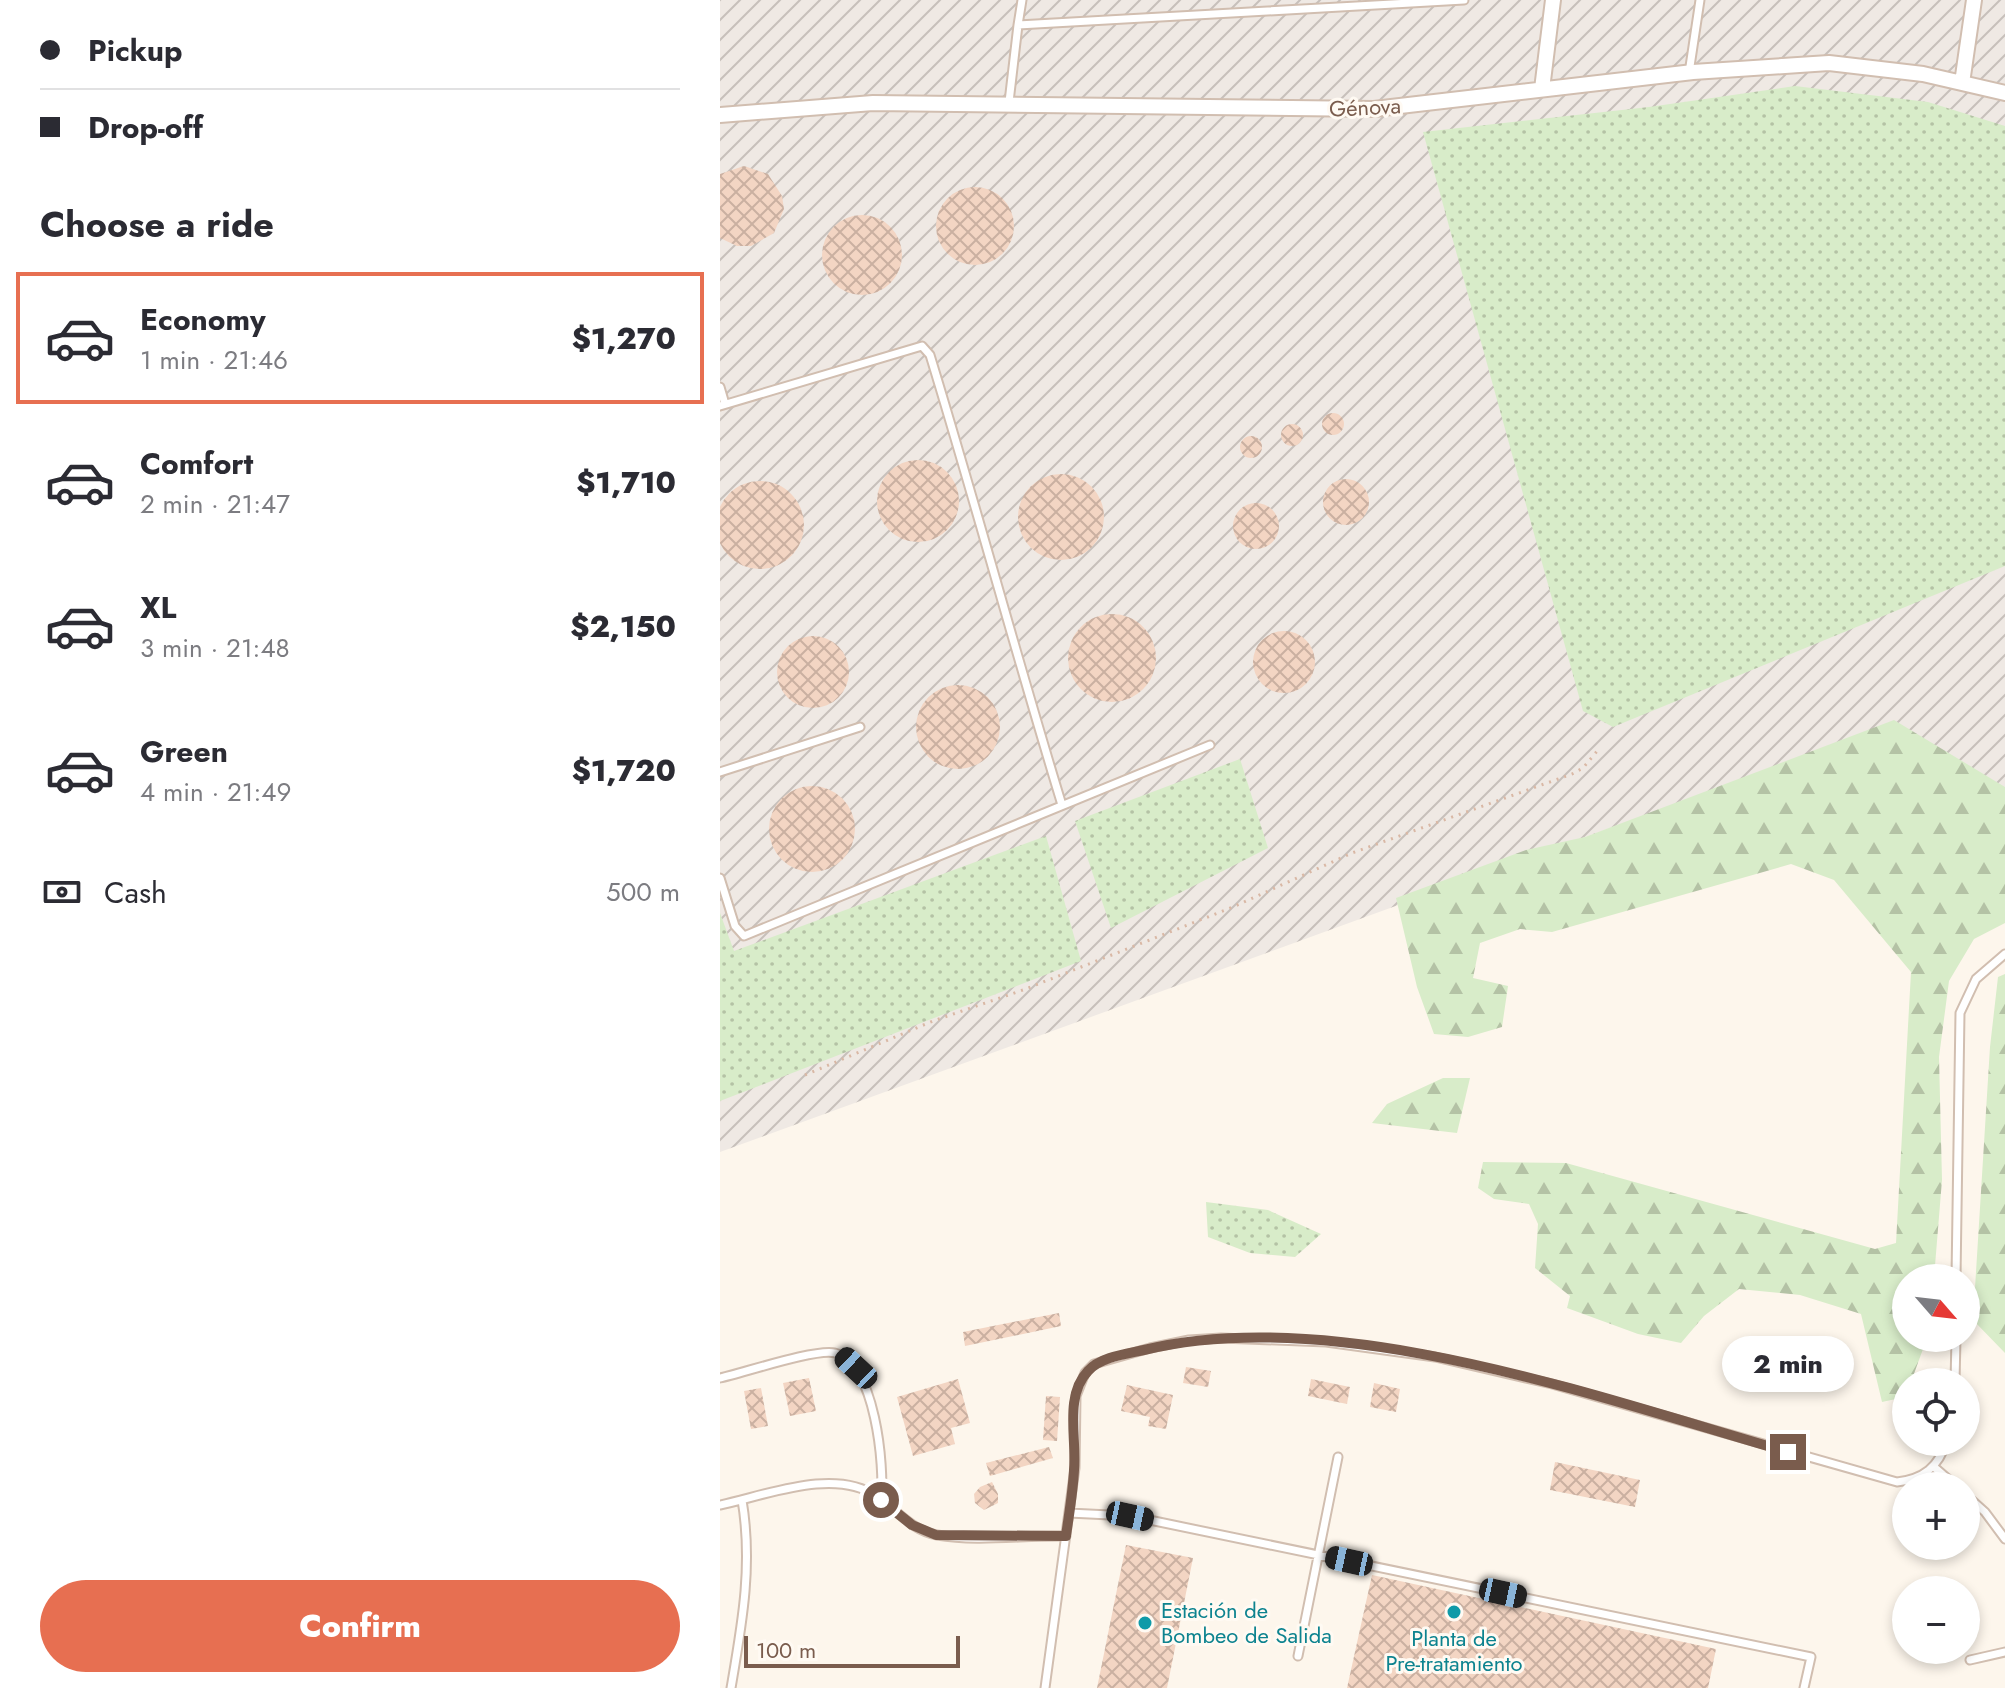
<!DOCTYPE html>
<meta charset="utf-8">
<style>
body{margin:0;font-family:Jost,sans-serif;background:#f7f7f7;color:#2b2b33;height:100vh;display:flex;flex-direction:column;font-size:30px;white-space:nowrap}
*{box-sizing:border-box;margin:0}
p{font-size:26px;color:#7c7c81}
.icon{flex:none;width:44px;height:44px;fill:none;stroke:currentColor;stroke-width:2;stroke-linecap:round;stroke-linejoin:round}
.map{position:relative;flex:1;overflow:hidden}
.details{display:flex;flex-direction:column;background:#fff;width:720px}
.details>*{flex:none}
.banner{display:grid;align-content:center;height:176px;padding:0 40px;background:#fff}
.needle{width:52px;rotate:118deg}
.fabs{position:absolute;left:1172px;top:1264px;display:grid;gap:16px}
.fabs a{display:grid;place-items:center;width:88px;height:88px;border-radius:50%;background:#fff;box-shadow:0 4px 12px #0003;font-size:40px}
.scale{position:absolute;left:24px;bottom:20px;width:216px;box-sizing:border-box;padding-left:8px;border:4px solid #7a5c4d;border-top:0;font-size:22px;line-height:28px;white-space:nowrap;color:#7a5c4d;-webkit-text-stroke:6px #fffaf3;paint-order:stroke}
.end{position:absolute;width:36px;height:36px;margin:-18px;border:10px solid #7a5c4d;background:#fff;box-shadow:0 0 0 4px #fff}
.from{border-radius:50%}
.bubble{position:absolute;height:56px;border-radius:28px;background:#fff;box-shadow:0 4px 12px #0003;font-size:26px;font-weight:800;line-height:56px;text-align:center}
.car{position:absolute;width:24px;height:48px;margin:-24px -12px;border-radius:10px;box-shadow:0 0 6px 2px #0007;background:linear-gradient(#222 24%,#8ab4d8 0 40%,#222 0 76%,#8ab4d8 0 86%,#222 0)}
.banner b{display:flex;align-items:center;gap:28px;height:76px;font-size:30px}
.banner b+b{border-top:2px solid #e1e1e2}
.banner i{width:20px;height:20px;background:#2b2b33}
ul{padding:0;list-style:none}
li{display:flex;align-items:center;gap:24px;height:132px;margin:0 16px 12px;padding:0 24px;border:4px solid transparent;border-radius:0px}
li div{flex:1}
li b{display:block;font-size:30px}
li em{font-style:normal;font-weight:800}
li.active{border-color:#e76f51}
li>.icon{width:72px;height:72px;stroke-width:1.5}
h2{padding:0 40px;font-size:36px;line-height:96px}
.pay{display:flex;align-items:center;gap:20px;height:88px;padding:0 40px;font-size:30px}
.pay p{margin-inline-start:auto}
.action{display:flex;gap:16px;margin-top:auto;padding:16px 40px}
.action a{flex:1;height:92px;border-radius:48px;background:#e76f51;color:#fff;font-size:32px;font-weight:800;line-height:92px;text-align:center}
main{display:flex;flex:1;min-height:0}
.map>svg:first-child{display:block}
.industrial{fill:url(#industrial-furrows)}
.grass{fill:url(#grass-dots)}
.forest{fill:url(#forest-firs)}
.building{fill:url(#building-cross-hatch)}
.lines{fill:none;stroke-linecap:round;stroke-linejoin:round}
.lane-casing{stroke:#d1beb0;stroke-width:11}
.street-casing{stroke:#d1beb0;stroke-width:18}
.path{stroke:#d9b8a5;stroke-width:3;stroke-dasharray:2 6;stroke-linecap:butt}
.lane{stroke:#fff;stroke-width:7}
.street{stroke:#fff;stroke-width:14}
.route{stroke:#7a5c4d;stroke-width:10}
.culture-dot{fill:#0f9aa8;stroke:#fffaf3;stroke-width:3}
.labels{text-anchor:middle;stroke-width:6;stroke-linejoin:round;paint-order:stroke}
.street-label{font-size:22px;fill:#7a5c4d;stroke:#fffaf3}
.culture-label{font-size:22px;fill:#0d838f;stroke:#fffaf3;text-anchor:start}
</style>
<main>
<section class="details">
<div class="banner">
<b><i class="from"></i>Pickup</b>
<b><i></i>Drop-off</b>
</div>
<h2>Choose a ride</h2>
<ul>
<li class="active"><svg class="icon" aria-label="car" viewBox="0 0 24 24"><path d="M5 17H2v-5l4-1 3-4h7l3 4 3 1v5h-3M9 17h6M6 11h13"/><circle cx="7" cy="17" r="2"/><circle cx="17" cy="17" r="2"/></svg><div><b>Economy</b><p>1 min · 21:46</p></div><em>$1,270</em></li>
<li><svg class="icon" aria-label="car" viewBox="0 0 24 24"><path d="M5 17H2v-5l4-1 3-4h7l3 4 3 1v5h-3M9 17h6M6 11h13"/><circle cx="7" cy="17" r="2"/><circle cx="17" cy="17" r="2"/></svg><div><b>Comfort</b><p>2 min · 21:47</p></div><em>$1,710</em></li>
<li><svg class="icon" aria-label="car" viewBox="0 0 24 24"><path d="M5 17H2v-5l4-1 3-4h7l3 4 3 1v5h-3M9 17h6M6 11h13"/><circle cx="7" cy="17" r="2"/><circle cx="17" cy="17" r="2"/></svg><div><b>XL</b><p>3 min · 21:48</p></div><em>$2,150</em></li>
<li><svg class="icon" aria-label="car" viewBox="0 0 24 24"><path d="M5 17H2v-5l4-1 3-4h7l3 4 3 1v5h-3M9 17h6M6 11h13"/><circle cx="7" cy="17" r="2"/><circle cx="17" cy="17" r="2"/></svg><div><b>Green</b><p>4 min · 21:49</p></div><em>$1,720</em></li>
</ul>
<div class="pay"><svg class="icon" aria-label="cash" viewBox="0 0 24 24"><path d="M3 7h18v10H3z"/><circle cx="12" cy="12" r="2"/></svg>Cash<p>500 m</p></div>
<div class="action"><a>Confirm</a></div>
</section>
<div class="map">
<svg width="1285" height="1688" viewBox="0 0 1285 1688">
<defs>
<pattern id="industrial-furrows" width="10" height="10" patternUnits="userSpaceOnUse" patternTransform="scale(2)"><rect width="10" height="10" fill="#efe9e4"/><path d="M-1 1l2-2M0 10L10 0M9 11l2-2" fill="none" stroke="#c7c0bb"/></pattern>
<pattern id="grass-dots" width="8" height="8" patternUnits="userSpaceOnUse" patternTransform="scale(2)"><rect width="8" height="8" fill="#d8ecc9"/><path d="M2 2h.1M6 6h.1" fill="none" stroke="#b4c2a5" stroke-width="1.8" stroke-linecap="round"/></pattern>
<pattern id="forest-firs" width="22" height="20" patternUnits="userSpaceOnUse" patternTransform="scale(2)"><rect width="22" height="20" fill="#d8ecc9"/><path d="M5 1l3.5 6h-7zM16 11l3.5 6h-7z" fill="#b4c2a5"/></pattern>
<pattern id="building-cross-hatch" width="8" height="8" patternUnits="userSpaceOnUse" patternTransform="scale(2)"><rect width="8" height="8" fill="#f3d5c3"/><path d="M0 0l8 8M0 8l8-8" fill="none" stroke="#cab0a1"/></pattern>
</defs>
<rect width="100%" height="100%" fill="#fdf6ec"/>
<path class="industrial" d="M0,0H1285V799L1162,729L0,1152Z"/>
<path class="grass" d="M1075,86L1208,102L1285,126V566L893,727L863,711L703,132L929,107Z
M520,759L548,848L391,928L355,821Z
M326,836L361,961L0,1101V913L14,951Z
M486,1202L548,1210L601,1234L575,1257L530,1253L488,1237Z"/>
<path class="forest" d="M1174,720L1285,787V923L1254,939L1229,981L1219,1057L1222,1180L1214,1278H1186V1338H1207L1191,1382H1186L1185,1397L1162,1402L1141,1314L1080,1295L1019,1289L984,1316L961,1343L918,1334L847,1308L850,1296L815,1268L818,1224L809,1204L774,1199L758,1188L763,1162L846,1163L1155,1249L1176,1243L1191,972L1114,880L1071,864L832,932L800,929L760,943L753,978L788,986L782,1027L748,1037L714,1034L697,987L676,898L806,850L865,837Z
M1285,974V1353L1253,1320L1270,1047L1278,977Z
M723,1078H750L737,1133L652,1123L667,1104Z"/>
<path class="building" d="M24,166L48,174L62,196L64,209L54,233L31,246H17L0,238V174Z
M216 226a39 39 0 1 1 78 0a39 39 0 1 1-78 0Z
M102 255a40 40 0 1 1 80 0a40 40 0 1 1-80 0Z
M602 424a11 11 0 1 1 22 0a11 11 0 1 1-22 0Z
M561 435a11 11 0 1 1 22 0a11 11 0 1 1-22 0Z
M520 447a11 11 0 1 1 22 0a11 11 0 1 1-22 0Z
M157 501a41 41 0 1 1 82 0a41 41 0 1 1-82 0Z
M298 517a43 43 0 1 1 86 0a43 43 0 1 1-86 0Z
M603 502a23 23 0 1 1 46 0a23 23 0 1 1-46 0Z
M-4 525a44 44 0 1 1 88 0a44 44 0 1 1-88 0Z
M513 526a23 23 0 1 1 46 0a23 23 0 1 1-46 0Z
M348 658a44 44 0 1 1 88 0a44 44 0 1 1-88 0Z
M533 662a31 31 0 1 1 62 0a31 31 0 1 1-62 0Z
M57 672a36 36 0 1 1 72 0a36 36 0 1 1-72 0Z
M196 727a42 42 0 1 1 84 0a42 42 0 1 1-84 0Z
M49 829a43 43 0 1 1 86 0a43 43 0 1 1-86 0Z
M339,1313L341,1326L245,1346L243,1332Z
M466,1367L491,1371L488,1387L463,1383Z
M89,1378L96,1411L70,1416L63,1383Z
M238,1379L250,1423L231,1428L235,1444L193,1456L177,1397Z
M591,1379L630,1387L627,1404L588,1396Z
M654,1383L680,1389L676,1412L650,1407Z
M407,1385L453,1395L446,1429L428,1426L430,1417L401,1411Z
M41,1388L48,1426L31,1429L24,1391Z
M326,1396L340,1397L337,1441L323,1440Z
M329,1447L333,1458L270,1476L266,1463Z
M835,1462L920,1480L915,1507L830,1490Z
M272,1482L278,1494V1503L264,1510L255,1503L254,1494L260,1487Z
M406,1545L473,1558L447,1688H377Z
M652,1575L996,1649L988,1688H627Z"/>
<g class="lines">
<g class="lane-casing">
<path id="lane" d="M302,0L298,25L744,0
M969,73L980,0
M289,102L298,25
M0,387L5,404
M0,406L202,346L210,355C256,505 296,655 342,805
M0,772L140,727
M0,878L15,926L24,936L490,745
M1236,1278L1240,1013L1256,979L1285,954
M0,1378C23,1373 97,1348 115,1353C155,1362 165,1467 161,1500
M1235,1382L1236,1338
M1214,1467L1236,1486
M1246,1495L1265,1512L1285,1539
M0,1505C44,1496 114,1467 156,1496C176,1509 192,1531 217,1535C258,1542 304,1535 346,1536
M349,1513L410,1516L1091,1657L1084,1688
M578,1656L618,1457
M1250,1660L1285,1652
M11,1688C22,1624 33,1565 22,1500
M325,1688L355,1468L356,1396L365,1373L374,1364L430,1348L469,1340L501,1338L606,1342L715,1357L832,1384L1177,1482C1203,1479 1219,1467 1226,1442"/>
</g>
<g class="street-casing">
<path id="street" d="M1242,83L1254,0
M822,89L833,0
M0,115L153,103L654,109L973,72L1109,63L1203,74L1285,93"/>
</g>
<path class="path" d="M85,1075L213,1021L303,990L513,907L632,853L852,774L863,768L878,750"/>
<use href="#lane" class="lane"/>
<use href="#street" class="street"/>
</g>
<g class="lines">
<path class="route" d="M161,1500L192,1525L216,1535L346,1536C349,1514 353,1492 354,1470C357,1439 344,1396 368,1371C380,1357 406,1354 424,1350C617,1303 880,1398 1068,1452"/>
</g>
<g class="culture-dot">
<circle cx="734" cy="1612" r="8"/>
<circle cx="425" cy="1623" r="8"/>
</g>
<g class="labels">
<g class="street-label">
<text transform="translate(645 107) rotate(-3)" y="8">Génova</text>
</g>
<g class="culture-label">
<text x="441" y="1618">Estación de<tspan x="441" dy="25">Bombeo de Salida</tspan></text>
<text x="734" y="1646" text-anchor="middle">Planta de<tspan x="734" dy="25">Pre-tratamiento</tspan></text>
</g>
</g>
</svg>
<div class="fabs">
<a><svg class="needle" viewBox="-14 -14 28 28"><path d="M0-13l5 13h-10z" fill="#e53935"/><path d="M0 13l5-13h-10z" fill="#7c7c81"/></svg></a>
<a><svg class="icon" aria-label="locate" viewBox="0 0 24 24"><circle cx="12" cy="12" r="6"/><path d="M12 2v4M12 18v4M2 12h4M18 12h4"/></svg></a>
<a>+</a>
<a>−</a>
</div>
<div class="scale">100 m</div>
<i class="end from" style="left:161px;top:1500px"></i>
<i class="end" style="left:1068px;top:1452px"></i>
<div class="bubble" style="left:1002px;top:1336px;width:132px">2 min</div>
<i class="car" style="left:136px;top:1368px;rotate:313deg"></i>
<i class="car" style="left:410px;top:1516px;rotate:102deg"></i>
<i class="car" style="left:629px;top:1561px;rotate:282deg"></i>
<i class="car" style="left:783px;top:1593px;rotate:102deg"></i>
</div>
</main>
